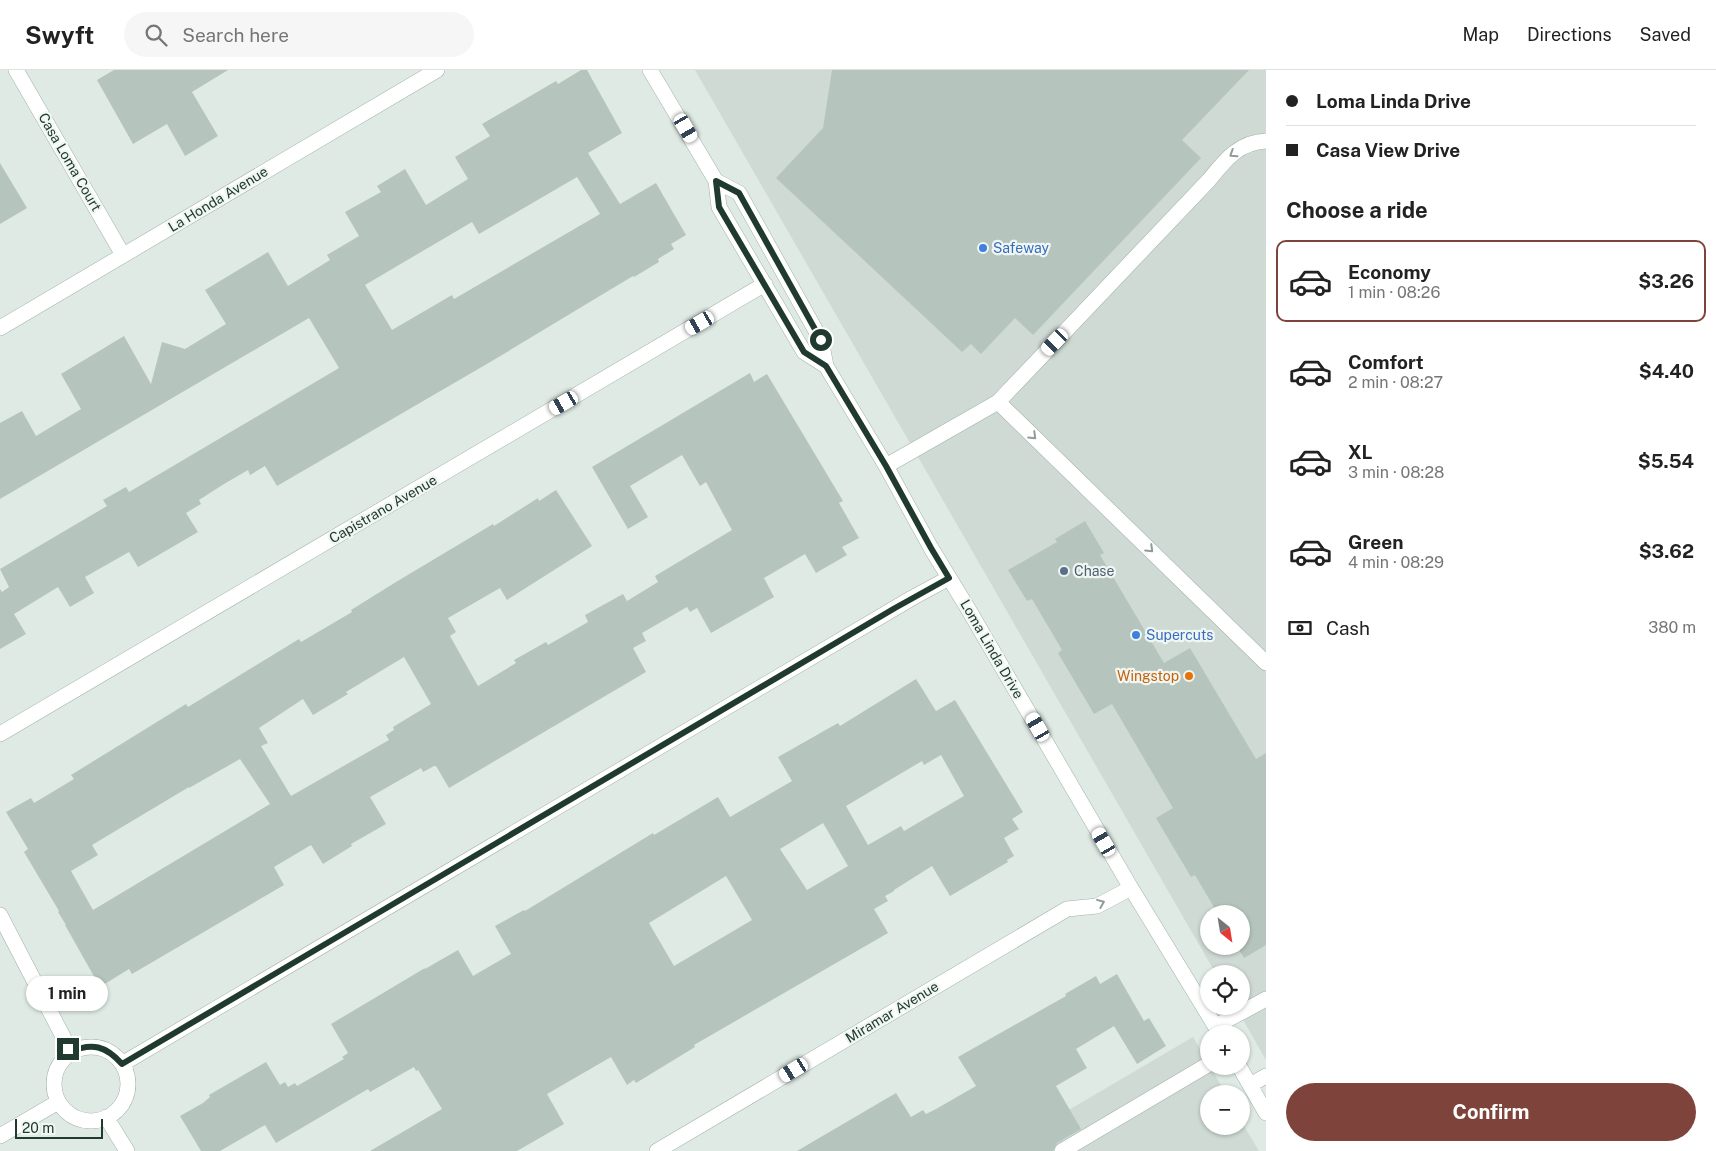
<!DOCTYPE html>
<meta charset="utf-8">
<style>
body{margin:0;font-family:"Public Sans",sans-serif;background:#f6f6f6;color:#222;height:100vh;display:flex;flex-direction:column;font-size:19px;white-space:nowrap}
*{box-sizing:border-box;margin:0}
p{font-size:16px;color:#767676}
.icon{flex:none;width:28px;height:28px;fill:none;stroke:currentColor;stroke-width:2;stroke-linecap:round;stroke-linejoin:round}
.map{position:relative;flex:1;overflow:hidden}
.sheet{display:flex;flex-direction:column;background:#fff;width:450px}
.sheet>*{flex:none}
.top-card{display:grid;align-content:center;height:110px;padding:0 20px;background:#fff}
.needle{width:32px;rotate:150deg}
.controls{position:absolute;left:1200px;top:835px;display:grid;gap:10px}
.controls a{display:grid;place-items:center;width:50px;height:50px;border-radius:50%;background:#fff;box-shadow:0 1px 4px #0004;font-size:25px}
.scale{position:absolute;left:15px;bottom:12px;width:88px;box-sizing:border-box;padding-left:5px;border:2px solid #213a30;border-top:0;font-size:14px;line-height:18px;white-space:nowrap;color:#213a30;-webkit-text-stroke:4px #f0f7f2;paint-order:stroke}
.end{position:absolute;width:22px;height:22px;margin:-11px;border:6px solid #213a30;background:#fff;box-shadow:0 0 0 2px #fff}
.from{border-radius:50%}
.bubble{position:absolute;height:35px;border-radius:18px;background:#fff;box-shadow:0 1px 4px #0004;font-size:16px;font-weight:700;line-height:35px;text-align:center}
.car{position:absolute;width:15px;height:30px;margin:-15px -8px;border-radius:6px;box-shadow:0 0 4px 1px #0007;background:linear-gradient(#fff 24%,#345 0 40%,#fff 0 76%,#345 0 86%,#fff 0)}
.top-card b{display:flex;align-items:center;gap:18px;height:48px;font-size:19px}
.top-card b+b{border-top:1px solid #e0e0e0}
.top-card i{width:12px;height:12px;background:#222}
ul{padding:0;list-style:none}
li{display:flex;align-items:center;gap:15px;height:82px;margin:0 10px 8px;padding:0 10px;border:2px solid transparent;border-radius:10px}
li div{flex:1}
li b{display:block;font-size:19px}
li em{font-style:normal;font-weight:700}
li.current{border-color:#7e443b}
li>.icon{width:45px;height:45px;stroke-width:1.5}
h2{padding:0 20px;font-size:22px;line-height:60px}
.pay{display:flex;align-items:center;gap:12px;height:55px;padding:0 20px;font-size:19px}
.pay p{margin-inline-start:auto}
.action{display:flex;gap:10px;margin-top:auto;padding:10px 20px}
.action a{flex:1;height:58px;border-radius:30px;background:#7e443b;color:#fff;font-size:20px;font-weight:700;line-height:58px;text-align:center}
header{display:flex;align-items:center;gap:30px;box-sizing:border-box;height:70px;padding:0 25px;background:#fff;border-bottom:1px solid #e0e0e0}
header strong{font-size:24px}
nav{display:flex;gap:28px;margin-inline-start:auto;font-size:18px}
.search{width:350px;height:45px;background:#f6f6f6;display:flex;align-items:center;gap:12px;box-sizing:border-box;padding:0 18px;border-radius:28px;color:#767676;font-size:19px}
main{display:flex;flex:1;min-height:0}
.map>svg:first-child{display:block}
.built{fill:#cedad3;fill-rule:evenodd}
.building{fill:#b5c5bd;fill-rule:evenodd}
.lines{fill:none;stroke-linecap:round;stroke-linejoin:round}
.minor-casing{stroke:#a2b2aa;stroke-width:16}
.minor{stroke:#fff;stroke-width:15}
.oneway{stroke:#909c98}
.route{stroke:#213a30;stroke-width:6}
.shop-dot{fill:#3f7fe0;stroke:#f0f7f2;stroke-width:2}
.service-dot{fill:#5c6f8a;stroke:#f0f7f2;stroke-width:2}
.food-dot{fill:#e8710a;stroke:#f0f7f2;stroke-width:2}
.labels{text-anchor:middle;stroke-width:4.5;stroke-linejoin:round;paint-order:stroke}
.street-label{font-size:14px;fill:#213a30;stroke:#f0f7f2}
.shop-label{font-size:14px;fill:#366cbe;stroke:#f0f7f2;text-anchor:start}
.service-label{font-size:14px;fill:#4e5e75;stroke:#f0f7f2;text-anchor:start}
.food-label{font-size:14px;fill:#c56008;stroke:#f0f7f2;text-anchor:end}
</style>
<header>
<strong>Swyft</strong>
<div class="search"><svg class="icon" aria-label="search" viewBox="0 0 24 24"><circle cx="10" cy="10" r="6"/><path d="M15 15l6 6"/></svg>Search here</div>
<nav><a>Map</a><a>Directions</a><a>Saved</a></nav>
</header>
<main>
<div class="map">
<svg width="1266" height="1081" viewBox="0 0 1266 1081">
<rect width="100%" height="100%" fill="#dfeae4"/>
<path class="built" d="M695,0H1266V990L1235,936H1241V904H1216ZM1209,844H1241V876H1209Z
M1193,967L1226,1024H1209V1056H1241V1051L1259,1081H999Z"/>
<path class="building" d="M114,0H228L192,22L218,66L185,86L167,54L133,74L97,10Z
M581,0H587L622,63L588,83L620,134L656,113L686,165L671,174L674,179L658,189L659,192L634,207L633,206L492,291L277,416L265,396L250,405L248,400L224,414L199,430L201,434L186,443L198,462L138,497L129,482L85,507L94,523L70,537L58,517L14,544L26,564L0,579V519L2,522L9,517L0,499L107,436L103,430L126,417L129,422L339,298L309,248L0,429V353L22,341L36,366L81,339L61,304L124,266L151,314L162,272L185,279L226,254L205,220L268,182L288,216L330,190L327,185L359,166L345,142L381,122L377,116L405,99L426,135L468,109L455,87L490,66L482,54L556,11L558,14ZM577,107L600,144L454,229L452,225L392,260L365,215L472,152L479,164Z
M832,0H1249L1182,70L1201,88L1033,265L1015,248L981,284L971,274L962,282L776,108L823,58Z
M0,93L27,138L0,154Z
M750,303L754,312L767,304L843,431L839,433L859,468L842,477L847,485L816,503L805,484L764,508L774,527L711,563L697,538L690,542L687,537L642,563L646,571L633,578L646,602L449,718L436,696H434L423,702L421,698L370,727L386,754L351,774L352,776L323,794L311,775L274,797L284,815L132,904L129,899L100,917L65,855H66L58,842L59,841L24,782L28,779L6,742L31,728L34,733L74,709L71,705L186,634L188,637L299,569L301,572L352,542L351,540L396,512L493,454L494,456L538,428L539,431L556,420L592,476L507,530L500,518L448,548L456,562L450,566L478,616L516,593L514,590L546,572L548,575L588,552L585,545L623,524L627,531L658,512L655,506L732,460L706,412L700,416L682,385L630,416L648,447L628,459L592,397ZM404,587L431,634L393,657L394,660L386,665L389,670L291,726L261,676L268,673L259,658L303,629L313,645L348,624L346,622ZM240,689L270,734L93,840L71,801L98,785L92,775L189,717V718Z
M1085,451L1104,483L1100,485L1164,593L1190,578L1256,689L1266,683V875L1244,888L1237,876H1241V844H1218L1195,805L1191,807L1156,748L1173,738L1112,634L1094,644L1058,583L1062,580L1032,529L1027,531L1008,500L1057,472L1055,469Z
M916,609L936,641L955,630L1023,742L1012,749L1019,759L1004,768L1014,786L1007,790L1008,792L950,826L932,796L894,820V821L885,826L888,831L874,839L888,863L694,975L695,977L636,1013L634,1010L627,1015L611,987L547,1024L564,1054L517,1081H370L442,1039L418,1000L416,1001L414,997L370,1022L368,1019L276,1073L265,1055L220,1081H201L180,1046L203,1033L210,1027L209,1025L266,992L280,1015L285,1012L288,1017L295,1013L297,1016L344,989L342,987L348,983L331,954L425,898V899L458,880L473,906L511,884L495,856L524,840L525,841L653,763L654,765L718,727L730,747L792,711L778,687L838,653L840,656ZM941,685L964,726L904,761L901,756L868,775L846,736L922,691L924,695ZM823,753L848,796L807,820L780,779ZM726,806L752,850L674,896L649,853Z
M1117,904L1144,951L1149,948L1166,976L1137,994L1114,956L1076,979L1087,998L1056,1016L1081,1059L1057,1073L1053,1081H797L896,1023L911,1047L923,1040L926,1044L936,1039L976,1016L958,987L1066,926L1065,924L1096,906L1100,914Z"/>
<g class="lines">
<g class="minor-casing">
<path id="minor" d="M16,0L123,185
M650,0L716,111L719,137L804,282L826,296
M716,111L739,123L821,270L826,296L886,396L931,478L967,537L1131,818L1220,964
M0,258L437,0
M998,332L1266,593
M886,396L998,332L1209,110C1225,90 1239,72 1266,71
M0,664L765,214
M0,845L71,982
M1216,956L1266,929
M54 1014a37 37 0 1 1 74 0a37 37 0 1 1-74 0Z
M122,994L912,528L949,508
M1239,996L1266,1043
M1250,1015L1266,1006
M106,1047L127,1081
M0,1066L58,1032
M657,1081L1067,839L1097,836L1131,818
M1062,1081L1209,994"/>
</g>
<use href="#minor" class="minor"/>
</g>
<defs><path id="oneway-chevron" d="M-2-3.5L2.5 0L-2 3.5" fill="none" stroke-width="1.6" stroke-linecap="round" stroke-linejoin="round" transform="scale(1.25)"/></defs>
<g class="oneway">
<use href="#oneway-chevron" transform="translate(1233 84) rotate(147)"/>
<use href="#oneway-chevron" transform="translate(1033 366) rotate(44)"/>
<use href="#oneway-chevron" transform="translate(1150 479) rotate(44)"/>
<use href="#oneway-chevron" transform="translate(1101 833) rotate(-22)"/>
</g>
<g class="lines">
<path class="route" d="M68,979L70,982C92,972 106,976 122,994L895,538L949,508L931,478L886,396L826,296L804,282L719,137L716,111L739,123L821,270"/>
</g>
<g class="shop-dot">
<circle cx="983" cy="178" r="5"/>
<circle cx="1136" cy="565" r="5"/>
</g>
<circle class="service-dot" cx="1064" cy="501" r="5"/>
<circle class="food-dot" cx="1189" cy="606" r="5"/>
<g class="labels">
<g class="street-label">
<text transform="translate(70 92) rotate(60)" y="5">Casa Loma Court</text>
<text transform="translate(218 129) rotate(-31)" y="5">La Honda Avenue</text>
<text transform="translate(383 439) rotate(-30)" y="5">Capistrano Avenue</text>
<text transform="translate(992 579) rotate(60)" y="5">Loma Linda Drive</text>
<text transform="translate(892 942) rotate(-31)" y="5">Miramar Avenue</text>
</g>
<g class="shop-label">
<text x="993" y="183">Safeway</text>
<text x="1146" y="570">Supercuts</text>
</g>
<g class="service-label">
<text x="1074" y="506">Chase</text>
</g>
<g class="food-label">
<text x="1179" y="611">Wingstop</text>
</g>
</g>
</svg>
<div class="controls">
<a><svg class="needle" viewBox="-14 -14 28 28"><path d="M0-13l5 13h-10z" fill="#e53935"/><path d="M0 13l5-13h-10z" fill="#767676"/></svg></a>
<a><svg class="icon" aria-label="locate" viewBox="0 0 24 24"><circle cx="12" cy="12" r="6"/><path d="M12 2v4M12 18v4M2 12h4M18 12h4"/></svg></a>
<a>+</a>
<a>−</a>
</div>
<div class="scale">20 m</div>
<i class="end from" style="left:821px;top:270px"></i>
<i class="end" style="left:68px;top:979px"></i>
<div class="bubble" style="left:26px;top:906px;width:82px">1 min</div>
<i class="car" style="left:686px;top:58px;rotate:150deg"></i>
<i class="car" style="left:700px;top:253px;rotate:240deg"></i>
<i class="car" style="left:1055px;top:272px;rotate:224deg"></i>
<i class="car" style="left:564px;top:333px;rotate:240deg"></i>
<i class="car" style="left:1038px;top:657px;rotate:330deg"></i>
<i class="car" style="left:1104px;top:772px;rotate:330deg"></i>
<i class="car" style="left:794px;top:1000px;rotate:239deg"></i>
</div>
<section class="sheet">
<div class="top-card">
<b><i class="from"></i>Loma Linda Drive</b>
<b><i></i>Casa View Drive</b>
</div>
<h2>Choose a ride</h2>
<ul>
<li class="current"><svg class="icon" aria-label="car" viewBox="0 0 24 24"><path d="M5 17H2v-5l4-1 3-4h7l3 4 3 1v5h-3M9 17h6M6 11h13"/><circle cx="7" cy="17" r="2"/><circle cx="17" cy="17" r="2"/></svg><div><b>Economy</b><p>1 min · 08:26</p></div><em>$3.26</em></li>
<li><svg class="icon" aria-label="car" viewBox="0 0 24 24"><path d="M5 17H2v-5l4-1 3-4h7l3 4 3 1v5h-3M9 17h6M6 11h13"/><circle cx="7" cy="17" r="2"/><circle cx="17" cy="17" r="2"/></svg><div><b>Comfort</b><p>2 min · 08:27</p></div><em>$4.40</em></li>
<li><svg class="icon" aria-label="car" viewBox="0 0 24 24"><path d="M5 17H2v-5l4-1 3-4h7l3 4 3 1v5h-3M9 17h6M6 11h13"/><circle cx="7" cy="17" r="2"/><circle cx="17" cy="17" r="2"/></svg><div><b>XL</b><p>3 min · 08:28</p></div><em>$5.54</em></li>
<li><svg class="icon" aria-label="car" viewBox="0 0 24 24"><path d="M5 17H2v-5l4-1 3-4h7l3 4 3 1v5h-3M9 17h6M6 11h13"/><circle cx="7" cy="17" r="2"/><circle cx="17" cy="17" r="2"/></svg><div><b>Green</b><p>4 min · 08:29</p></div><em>$3.62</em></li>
</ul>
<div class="pay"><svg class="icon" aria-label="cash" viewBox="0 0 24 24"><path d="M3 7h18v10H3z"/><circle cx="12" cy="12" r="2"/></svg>Cash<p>380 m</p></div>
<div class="action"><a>Confirm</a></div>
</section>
</main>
